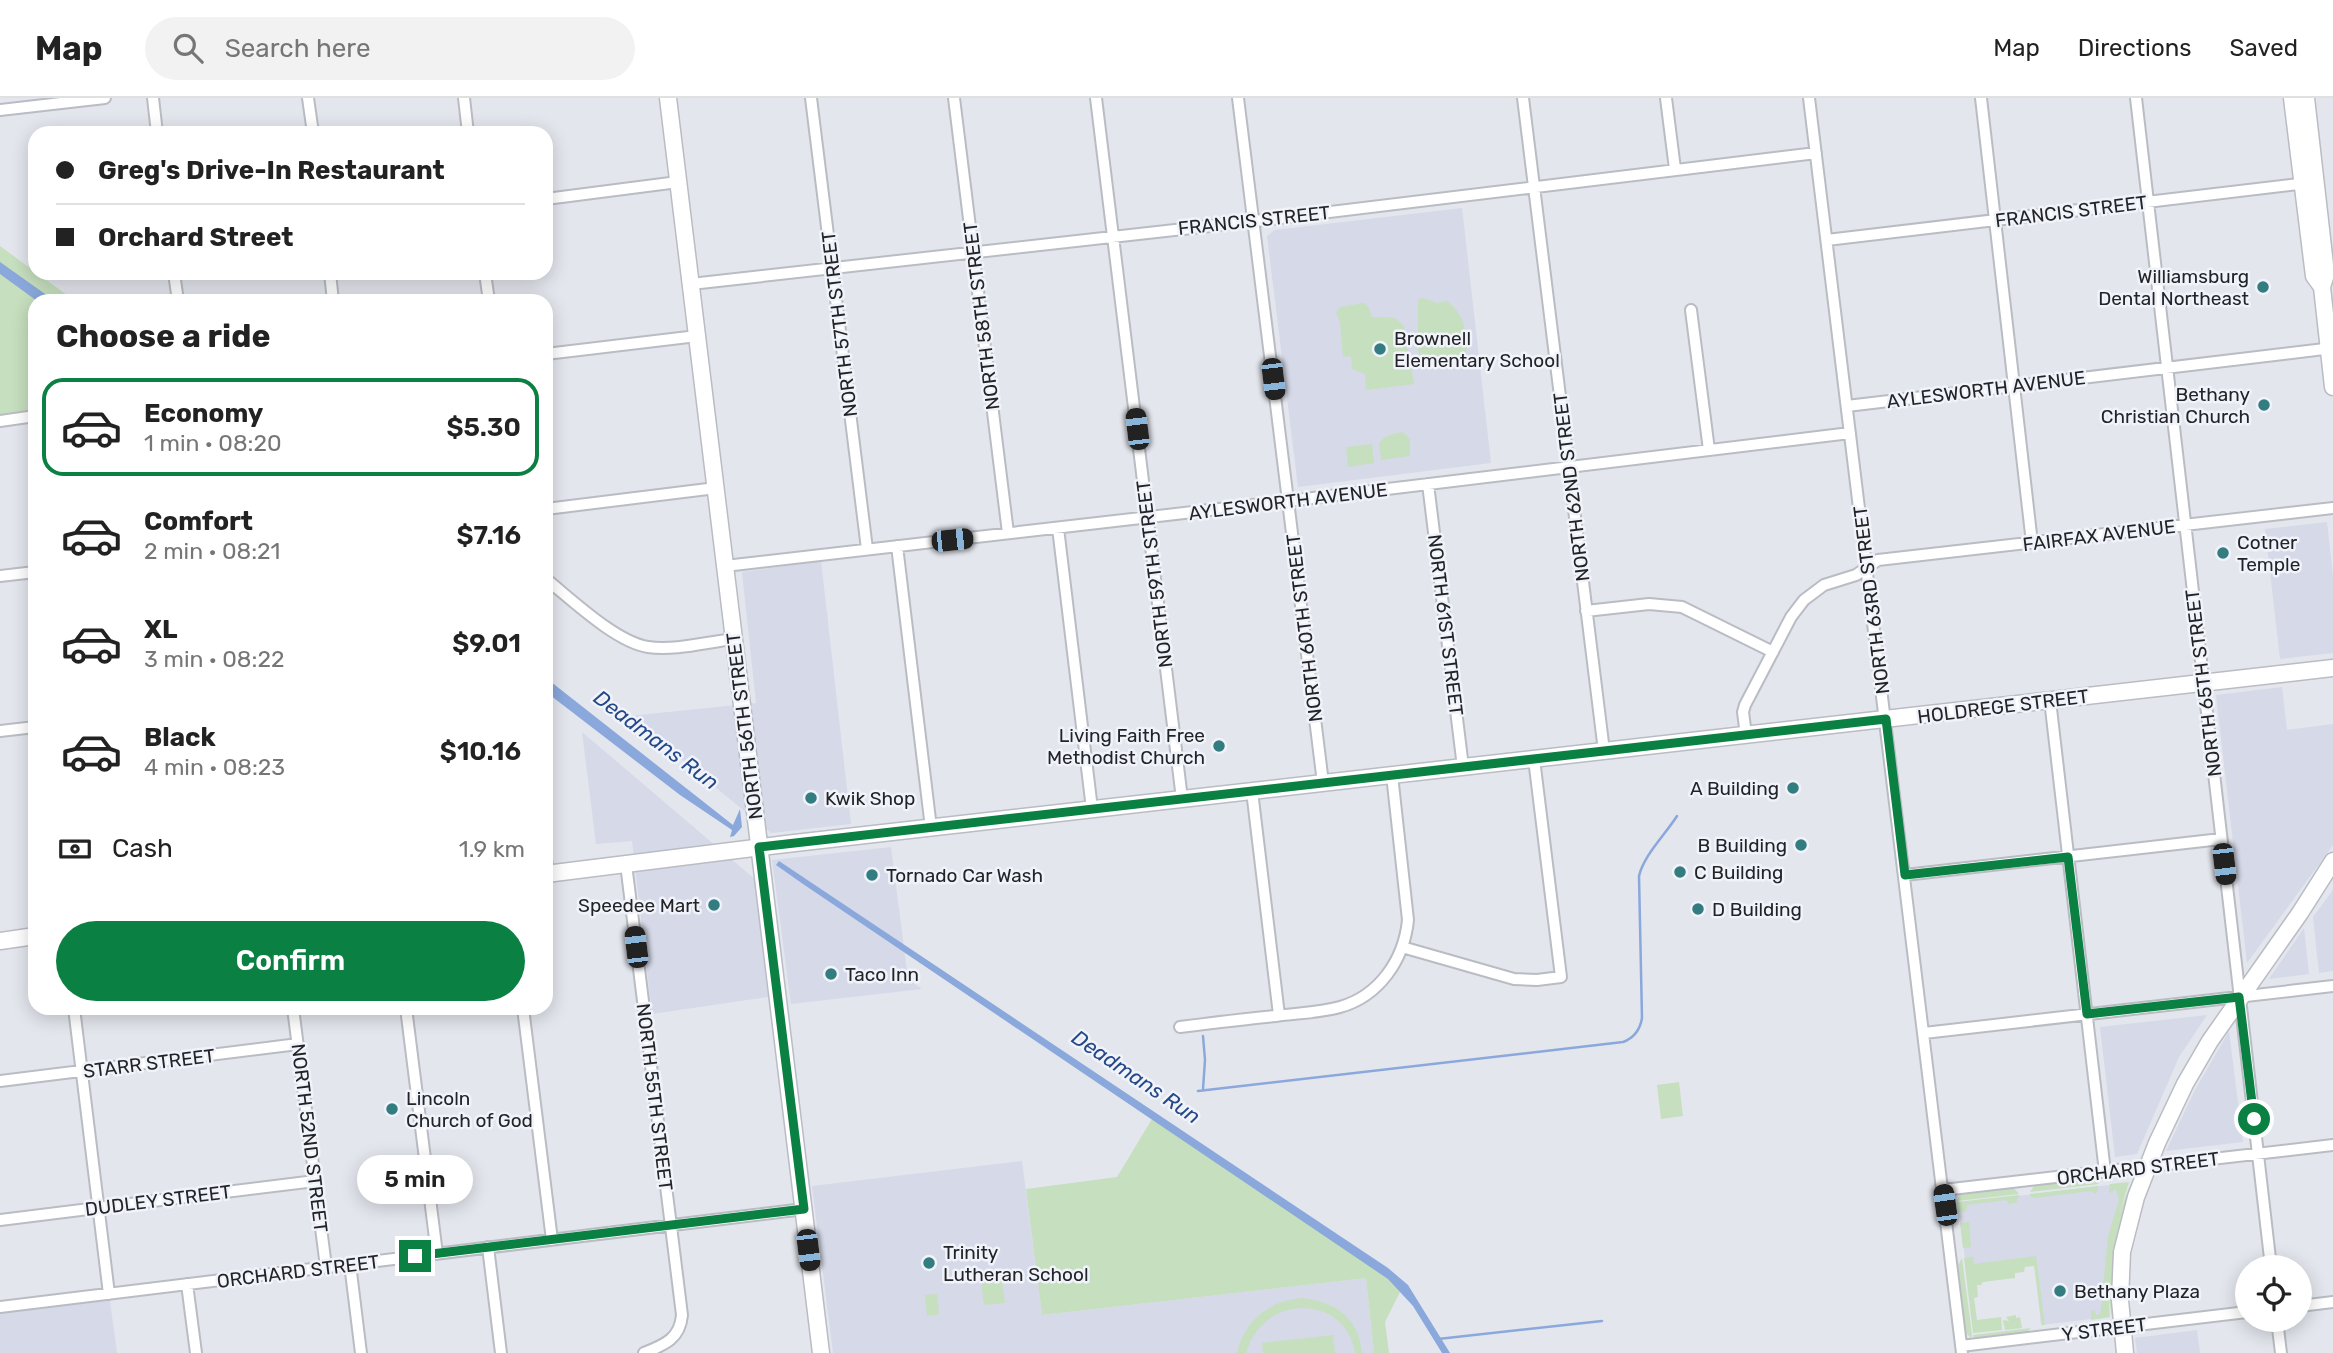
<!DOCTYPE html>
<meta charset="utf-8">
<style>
body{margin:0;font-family:Rubik,sans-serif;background:#f2f2f2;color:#222;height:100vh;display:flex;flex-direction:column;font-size:26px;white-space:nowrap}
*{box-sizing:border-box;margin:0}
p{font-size:23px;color:#767676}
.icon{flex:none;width:38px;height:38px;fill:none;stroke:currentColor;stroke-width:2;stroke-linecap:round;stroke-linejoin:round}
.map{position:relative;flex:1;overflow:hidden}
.side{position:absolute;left:28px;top:196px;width:525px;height:721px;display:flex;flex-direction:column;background:#fff;border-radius:21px;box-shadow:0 4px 18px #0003}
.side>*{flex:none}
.banner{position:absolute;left:28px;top:28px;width:525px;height:154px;border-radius:21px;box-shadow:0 4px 18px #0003;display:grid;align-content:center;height:154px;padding:0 28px;background:#fff}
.buttons{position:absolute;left:2235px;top:1157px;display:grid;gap:14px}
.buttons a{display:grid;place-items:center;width:77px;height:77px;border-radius:50%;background:#fff;box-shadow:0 4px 18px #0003;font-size:35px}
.end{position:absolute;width:32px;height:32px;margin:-16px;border:9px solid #0b8043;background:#fff;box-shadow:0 0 0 4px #fff}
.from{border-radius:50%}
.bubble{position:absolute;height:49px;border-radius:24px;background:#fff;box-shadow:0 4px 18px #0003;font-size:23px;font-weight:600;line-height:49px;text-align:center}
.car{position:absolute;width:21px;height:42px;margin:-21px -10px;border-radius:9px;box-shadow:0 0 5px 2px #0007;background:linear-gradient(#222 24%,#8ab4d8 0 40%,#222 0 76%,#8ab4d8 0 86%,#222 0)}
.banner b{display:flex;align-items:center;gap:24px;height:66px;font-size:26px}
.banner b+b{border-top:2px solid #e0e0e0}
.banner i{width:18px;height:18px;background:#222}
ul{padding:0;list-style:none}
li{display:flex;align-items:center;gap:21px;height:98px;margin:0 14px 10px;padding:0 14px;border:4px solid transparent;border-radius:21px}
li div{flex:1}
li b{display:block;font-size:26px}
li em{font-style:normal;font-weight:600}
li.active{border-color:#0b8043}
li>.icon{width:63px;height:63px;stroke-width:1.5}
h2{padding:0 28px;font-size:32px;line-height:84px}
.pay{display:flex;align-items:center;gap:18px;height:77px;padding:0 28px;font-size:26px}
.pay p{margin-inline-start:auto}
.action{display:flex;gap:14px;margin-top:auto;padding:14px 28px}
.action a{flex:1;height:80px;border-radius:42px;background:#0b8043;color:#fff;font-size:28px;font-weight:600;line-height:80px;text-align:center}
header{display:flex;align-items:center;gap:42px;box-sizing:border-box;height:98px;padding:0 35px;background:#fff;border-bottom:2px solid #e0e0e0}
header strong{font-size:33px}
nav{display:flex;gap:38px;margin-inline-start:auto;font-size:24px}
.search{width:490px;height:63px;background:#f2f2f2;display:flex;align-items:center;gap:18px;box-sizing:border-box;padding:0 24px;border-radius:38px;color:#767676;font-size:26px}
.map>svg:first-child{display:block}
.built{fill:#d5d9e8}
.green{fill:#c6dfbe}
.water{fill:#8aa8dc}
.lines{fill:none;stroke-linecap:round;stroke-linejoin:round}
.stream{stroke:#8aa8dc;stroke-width:2.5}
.street-casing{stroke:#babcc4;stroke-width:14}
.secondary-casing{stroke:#babcc4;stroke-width:19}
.street{stroke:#fff;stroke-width:10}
.secondary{stroke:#fff;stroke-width:16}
.route{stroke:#0b8043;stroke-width:9}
.poi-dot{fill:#337c80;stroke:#f1f3fb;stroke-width:2.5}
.labels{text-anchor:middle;stroke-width:5;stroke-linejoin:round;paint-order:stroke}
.street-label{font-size:19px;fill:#232427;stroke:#f1f3fb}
.poi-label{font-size:19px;fill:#232427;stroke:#f1f3fb;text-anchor:start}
.water-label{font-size:21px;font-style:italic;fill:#254887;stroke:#f1f3fb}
</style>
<header>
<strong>Map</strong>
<div class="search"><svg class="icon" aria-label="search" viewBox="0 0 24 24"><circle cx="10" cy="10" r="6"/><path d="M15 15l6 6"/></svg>Search here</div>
<nav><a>Map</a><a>Directions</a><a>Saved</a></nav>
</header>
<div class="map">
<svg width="2333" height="1255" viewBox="0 0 2333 1255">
<rect width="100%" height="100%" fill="#e4e6ee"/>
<path class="built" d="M1462,110L1491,365L1298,389L1267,138L1275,132Z
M2327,424L2333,478V555L2280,561L2265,431Z
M821,463L851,726L771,735L629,618L756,605L742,474Z
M2282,589L2287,632L2333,626V747L2247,865L2216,597Z
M582,634L756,782L768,899L652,916L632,743L596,746Z
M891,749L908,881L922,891L791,906L772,762Z
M2333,792V873L2319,875L2313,819Z
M2304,830L2309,876L2269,881Z
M2207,917L2179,959L2137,1056L2115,1059L2100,929Z
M2229,933L2243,1044L2166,1053L2194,994Z
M1022,1063L1042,1217L1366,1180L1374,1255H833L812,1088Z
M2126,1085L2118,1110L2107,1166L2108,1219L2041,1227L2034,1161L1966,1169L1958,1105Z
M109,1196L117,1255H0V1209Z
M2197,1232L2200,1255H2137L2135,1240Z"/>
<path class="green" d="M0,148L75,203H35V314L0,318Z
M1423,200L1437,205L1447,203C1468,220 1466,237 1467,262L1445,266L1444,263H1439V267L1426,268L1418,253V205L1419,201Z
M1364,205L1369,210L1372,219L1395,220L1404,228L1414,286L1366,292L1365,276L1352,271L1351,258L1343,259L1340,224L1336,214L1340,209Z
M1403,334L1410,341V358L1381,362L1379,346C1384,337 1392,336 1403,334Z
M1372,346L1374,365L1348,369L1346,349Z
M1679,984L1683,1018L1661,1021L1657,987Z
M1155,1016L1404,1186L1385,1224L1389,1255H1374L1366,1180L1042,1217L1026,1091L1117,1079Z
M2087,1081H2094L2099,1086L2030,1094L2034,1088Z
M2133,1081L2117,1145L2113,1177L2112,1219C2103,1179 2115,1118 2133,1081Z
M2129,1084C2114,1132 2106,1169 2110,1219L2091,1222V1212L2095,1213L2096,1217H2099L2101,1212L2108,1138L2119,1102L2116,1092H2113L2112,1095L2109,1094L2110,1086Z
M2099,1088L2096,1096L2090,1093L2034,1100L2030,1098V1096Z
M2014,1090L2019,1096L1957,1103L1959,1097Z
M2019,1097L2016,1105L2008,1106L2007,1102L1967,1107L1966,1114H1958L1957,1104Z
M1969,1124L1971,1149L1963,1150L1960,1125Z
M2036,1158L2045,1227H2042L2034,1168L2025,1169L2024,1174L2015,1175V1180L1983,1184L1981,1187H1977L1978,1199L1974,1200L1977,1222L2001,1219L2002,1232L1973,1235L1964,1160L1973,1159L1974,1166Z
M1962,1160L1972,1237L1971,1240L1966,1235L1958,1167Z
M1002,1183L1005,1205L984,1207L981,1185Z
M937,1196L939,1214L937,1217L927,1218L925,1197Z
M1303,1200C1338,1205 1358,1220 1362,1255H1355C1347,1197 1264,1193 1246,1255H1237C1244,1222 1271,1202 1303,1200Z
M2016,1217V1220L2020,1219L2022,1230L2005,1232L2003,1222L2009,1223L2006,1219Z
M2031,1230L2026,1235L1974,1240L1973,1237Z
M1333,1237L1335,1255H1263L1262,1245Z"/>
<path class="water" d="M0,164L55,203H37L0,176Z
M546,580L733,727L740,711L742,729L734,738L730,739L732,732L680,697L546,594Z
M779,763L1388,1170L1408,1187L1450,1255H1442L1413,1208L1388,1181L803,786L776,767Z"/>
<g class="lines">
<path class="stream" d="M1203,991L1205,962L1203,938
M1198,993L1623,944C1634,940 1640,932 1642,920L1639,778C1644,757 1665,737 1677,718
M1438,1241L1602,1223"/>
<g class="street-casing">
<path id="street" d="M153,0L157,35
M308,0L313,35
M464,0L468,35
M811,0L867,451
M954,0L1008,435
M1096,0L1182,701
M1238,0L1323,685
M1523,0L1604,653
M1666,0L1675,71
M1809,0L1962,1255
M1981,0L2032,445
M2136,0L2271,1169
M0,12L105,0
M546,101L678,84
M1827,142L2307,85
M174,175L178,203
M330,175L333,203
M485,175L489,203
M691,186L1264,122L1816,55
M1691,212L1709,352
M546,256L697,238
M1847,308L2333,250
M0,323L35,318
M1428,386L1463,669
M546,411L716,390
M1058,430L1092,711
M897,448L931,730
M725,468L1288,403L1850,335
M0,478L35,474
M546,481C572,502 616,544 648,549C675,553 707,544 734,541
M1586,513L1649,506L1682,509L1773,554
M2050,602L2105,1074
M0,633L35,629
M1746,637L1743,614L1745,607L1791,519L1804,502L1824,487L1856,477L1878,462L2333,410
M1252,693L1279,917
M546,761L548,775
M626,766L682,1217C680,1241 664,1247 644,1255
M1905,777L2221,741
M1402,849L1514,881L1537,882L1561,879L1534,661
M74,910L109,1196
M293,910L326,1169
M406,910L437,1156
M523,910L552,1142
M1180,929C1212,925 1244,921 1276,918C1297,915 1319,915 1340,909C1379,898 1404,862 1408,822L1392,677
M1924,935L2333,888
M0,983L298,946
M1943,1092L2333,1047
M0,1122L315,1083
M488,1149L501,1255
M350,1166L361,1255
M187,1186L196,1255
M2300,1208L2333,1204
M0,1209L804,1111
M2277,1222L2281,1255
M1961,1248L2247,1214"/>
</g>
<g class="secondary-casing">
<path id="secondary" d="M668,0L821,1255
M2292,0L2314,178L2322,189
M2306,0L2324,158L2326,176L2322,189L2333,289
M546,776L786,746L2333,570
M0,843L35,838
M2125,1255L2120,1202L2122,1154L2136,1099L2157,1045L2185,986L2210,943L2300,815L2333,763"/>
</g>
<use href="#street" class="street"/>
<use href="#secondary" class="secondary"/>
</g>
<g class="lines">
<path class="route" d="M415,1158L804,1111L759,749L1886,621L1905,777L2068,759L2087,916L2239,899L2254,1021"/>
</g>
<g class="poi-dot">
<circle cx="2263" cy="189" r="7"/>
<circle cx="1380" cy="251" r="7"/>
<circle cx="2264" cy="307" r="7"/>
<circle cx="2223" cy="455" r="7"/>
<circle cx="1219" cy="648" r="7"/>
<circle cx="1793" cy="690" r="7"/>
<circle cx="811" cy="700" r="7"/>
<circle cx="1801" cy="747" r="7"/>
<circle cx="1680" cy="774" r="7"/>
<circle cx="872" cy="777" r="7"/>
<circle cx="714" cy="807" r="7"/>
<circle cx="1698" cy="811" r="7"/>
<circle cx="831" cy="876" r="7"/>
<circle cx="392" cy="1011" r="7"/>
<circle cx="929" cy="1165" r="7"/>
<circle cx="2060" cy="1193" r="7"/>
</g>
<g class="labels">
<g class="street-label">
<text transform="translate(2071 113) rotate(-7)" y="7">FRANCIS STREET</text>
<text transform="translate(1254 122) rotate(-6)" y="7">FRANCIS STREET</text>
<text transform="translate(981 218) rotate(-97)" y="7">NORTH 58TH STREET</text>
<text transform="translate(839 226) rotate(-97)" y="7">NORTH 57TH STREET</text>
<text transform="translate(1986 291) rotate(-7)" y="7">AYLESWORTH AVENUE</text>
<text transform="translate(1571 389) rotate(-97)" y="7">NORTH 62ND STREET</text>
<text transform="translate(1288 403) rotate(-7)" y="7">AYLESWORTH AVENUE</text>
<text transform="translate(2099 437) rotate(-7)" y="7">FAIRFAX AVENUE</text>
<text transform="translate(1154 476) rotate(-97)" y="7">NORTH 59TH STREET</text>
<text transform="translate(1871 502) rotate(-97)" y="7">NORTH 63RD STREET</text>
<text transform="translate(1446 527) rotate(83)" y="7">NORTH 61ST STREET</text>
<text transform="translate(1304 530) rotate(-97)" y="7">NORTH 60TH STREET</text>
<text transform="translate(2203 585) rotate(-97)" y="7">NORTH 65TH STREET</text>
<text transform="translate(2003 608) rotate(-7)" y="7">HOLDREGE STREET</text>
<text transform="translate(744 628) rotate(-97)" y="7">NORTH 56TH STREET</text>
<text transform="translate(149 965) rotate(-7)" y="7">STARR STREET</text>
<text transform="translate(655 999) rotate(83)" y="7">NORTH 55TH STREET</text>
<text transform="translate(310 1040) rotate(83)" y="7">NORTH 52ND STREET</text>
<text transform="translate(2138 1070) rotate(-7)" y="7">ORCHARD STREET</text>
<text transform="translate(158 1102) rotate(-7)" y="7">DUDLEY STREET</text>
<text transform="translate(298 1173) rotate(-7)" y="7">ORCHARD STREET</text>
<text transform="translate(2104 1231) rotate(-7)" y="7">Y STREET</text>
</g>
<g class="poi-label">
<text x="2249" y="185" text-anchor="end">Williamsburg<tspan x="2249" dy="22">Dental Northeast</tspan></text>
<text x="1394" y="247">Brownell<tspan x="1394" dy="22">Elementary School</tspan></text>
<text x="2250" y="303" text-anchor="end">Bethany<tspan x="2250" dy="22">Christian Church</tspan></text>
<text x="2237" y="451">Cotner<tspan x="2237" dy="22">Temple</tspan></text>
<text x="1205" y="644" text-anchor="end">Living Faith Free<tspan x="1205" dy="22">Methodist Church</tspan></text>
<text x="1779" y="697" text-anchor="end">A Building</text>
<text x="825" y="707">Kwik Shop</text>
<text x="1787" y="754" text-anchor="end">B Building</text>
<text x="1694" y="781">C Building</text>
<text x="886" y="784">Tornado Car Wash</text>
<text x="700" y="814" text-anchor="end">Speedee Mart</text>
<text x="1712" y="818">D Building</text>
<text x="845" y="883">Taco Inn</text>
<text x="406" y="1007">Lincoln<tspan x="406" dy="22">Church of God</tspan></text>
<text x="943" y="1161">Trinity<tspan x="943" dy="22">Lutheran School</tspan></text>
<text x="2074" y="1200">Bethany Plaza</text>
</g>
<g class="water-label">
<text transform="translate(656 642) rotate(37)" y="7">Deadmans Run</text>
<text transform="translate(1136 979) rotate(34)" y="7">Deadmans Run</text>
</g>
</g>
</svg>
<div class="buttons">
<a><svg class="icon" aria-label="locate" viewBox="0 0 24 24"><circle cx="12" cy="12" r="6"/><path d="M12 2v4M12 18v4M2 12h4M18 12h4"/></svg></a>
</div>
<i class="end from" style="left:2254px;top:1021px"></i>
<i class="end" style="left:415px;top:1158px"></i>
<div class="bubble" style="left:357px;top:1057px;width:116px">5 min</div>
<i class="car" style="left:1273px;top:281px;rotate:173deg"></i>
<i class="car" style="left:1137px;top:331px;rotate:353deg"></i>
<i class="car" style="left:952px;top:442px;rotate:84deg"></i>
<i class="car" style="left:2224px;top:766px;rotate:173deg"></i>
<i class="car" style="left:636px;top:849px;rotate:353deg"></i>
<i class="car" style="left:1945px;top:1107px;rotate:352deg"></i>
<i class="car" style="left:808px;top:1152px;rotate:173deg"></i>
<div class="banner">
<b><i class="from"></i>Greg's Drive-In Restaurant</b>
<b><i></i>Orchard Street</b>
</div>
<section class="side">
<h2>Choose a ride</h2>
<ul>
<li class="active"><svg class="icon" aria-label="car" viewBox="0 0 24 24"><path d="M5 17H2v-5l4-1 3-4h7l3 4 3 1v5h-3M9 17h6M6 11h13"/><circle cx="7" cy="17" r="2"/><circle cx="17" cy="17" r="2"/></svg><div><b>Economy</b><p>1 min · 08:20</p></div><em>$5.30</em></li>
<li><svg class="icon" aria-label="car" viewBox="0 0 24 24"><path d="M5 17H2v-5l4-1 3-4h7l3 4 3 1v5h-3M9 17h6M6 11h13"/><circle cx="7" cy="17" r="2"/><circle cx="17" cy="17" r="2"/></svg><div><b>Comfort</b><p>2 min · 08:21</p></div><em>$7.16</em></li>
<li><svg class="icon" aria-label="car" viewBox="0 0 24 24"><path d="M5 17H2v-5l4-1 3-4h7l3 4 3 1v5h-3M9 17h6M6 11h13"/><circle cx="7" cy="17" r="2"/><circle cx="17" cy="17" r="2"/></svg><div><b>XL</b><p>3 min · 08:22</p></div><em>$9.01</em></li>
<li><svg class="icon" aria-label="car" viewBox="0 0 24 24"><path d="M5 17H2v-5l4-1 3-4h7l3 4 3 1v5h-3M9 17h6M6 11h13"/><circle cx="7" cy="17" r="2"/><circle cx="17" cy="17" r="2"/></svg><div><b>Black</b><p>4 min · 08:23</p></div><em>$10.16</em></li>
</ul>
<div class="pay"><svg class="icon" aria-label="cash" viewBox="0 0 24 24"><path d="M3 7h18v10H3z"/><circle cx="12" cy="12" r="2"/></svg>Cash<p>1.9 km</p></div>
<div class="action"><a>Confirm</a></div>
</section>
</div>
